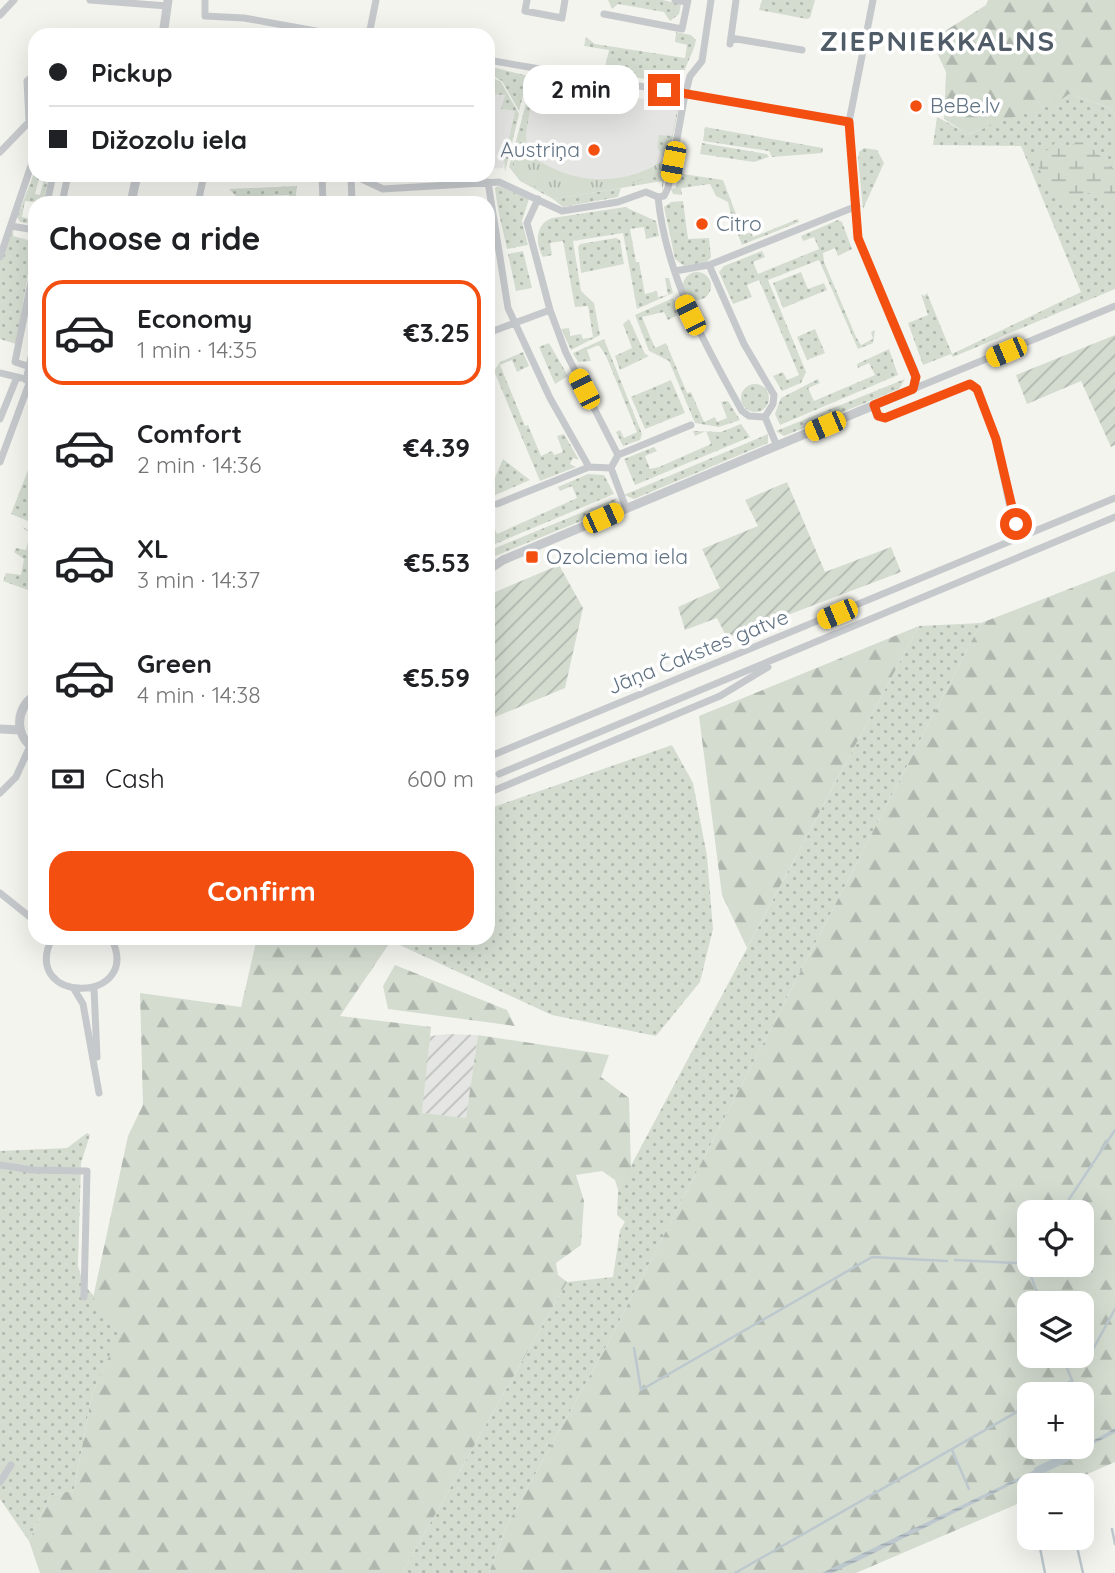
<!DOCTYPE html>
<meta charset="utf-8">
<style>
body{margin:0;font-family:Quicksand,sans-serif;background:#f6f6f6;color:#202124;height:100vh;display:flex;flex-direction:column;font-size:26px;white-space:nowrap}
*{box-sizing:border-box;margin:0}
p{font-size:23px;color:#757577}
.icon{flex:none;width:38px;height:38px;fill:none;stroke:currentColor;stroke-width:2;stroke-linecap:round;stroke-linejoin:round}
.map{position:relative;flex:1;overflow:hidden}
.drawer{position:absolute;left:28px;top:196px;width:467px;height:749px;display:flex;flex-direction:column;background:#fff;border-radius:21px;box-shadow:0 7px 28px #0002}
.drawer>*{flex:none}
.banner{position:absolute;left:28px;top:28px;width:467px;height:154px;border-radius:21px;box-shadow:0 7px 28px #0002;display:grid;align-content:center;height:154px;padding:0 21px;background:#fff}
.buttons{position:absolute;left:1017px;top:1200px;display:grid;gap:14px}
.buttons a{display:grid;place-items:center;width:77px;height:77px;border-radius:14px;background:#fff;box-shadow:0 7px 28px #0002;font-size:35px}
.end{position:absolute;width:32px;height:32px;margin:-16px;border:9px solid #f34f11;background:#fff;box-shadow:0 0 0 4px #fff}
.from{border-radius:50%}
.bubble{position:absolute;height:49px;border-radius:21px;background:#fff;box-shadow:0 7px 28px #0002;font-size:23px;font-weight:700;line-height:49px;text-align:center}
.car{position:absolute;width:21px;height:42px;margin:-21px -10px;border-radius:9px;box-shadow:0 0 5px 2px #0007;background:linear-gradient(#f5c518 24%,#345 0 40%,#f5c518 0 76%,#345 0 86%,#f5c518 0)}
.banner b{display:flex;align-items:center;gap:24px;height:66px;font-size:26px}
.banner b+b{border-top:2px solid #e0e0e0}
.banner i{width:18px;height:18px;background:#202124}
ul{padding:0;list-style:none}
li{display:flex;align-items:center;gap:21px;height:105px;margin:0 14px 10px;padding:0 7px;border:4px solid transparent;border-radius:21px}
li div{flex:1}
li b{display:block;font-size:26px}
li em{font-style:normal;font-weight:700}
li.active{border-color:#f34f11}
li>.icon{width:63px;height:63px;stroke-width:1.5}
h2{padding:0 21px;font-size:32px;line-height:84px}
.pay{display:flex;align-items:center;gap:18px;height:77px;padding:0 21px;font-size:26px}
.pay p{margin-inline-start:auto}
.action{display:flex;gap:14px;margin-top:auto;padding:14px 21px}
.action a{flex:1;height:80px;border-radius:21px;background:#f34f11;color:#fff;font-size:28px;font-weight:700;line-height:80px;text-align:center}
.map>svg:first-child{display:block}
.built{fill:#e5e6e3}
.industrial{fill:url(#industrial-furrows)}
.grass{fill:url(#grass-dots)}
.forest{fill:url(#forest-firs);fill-rule:evenodd}
.wetland{fill:url(#wetland-marsh)}
.park{fill:url(#park-tufts)}
.garden{fill:url(#garden-furrows)}
.water{fill:url(#water-rules)}
.lines{fill:none;stroke-linecap:round;stroke-linejoin:round}
.stream{stroke:#bcc8cd;stroke-width:2.5}
.canal{stroke:#bcc8cd;stroke-width:9}
.minor{stroke:#c6c9cc;stroke-width:7}
.tertiary{stroke:#c6c9cc;stroke-width:9}
.route{stroke:#f34f11;stroke-width:9}
.poi-dot{fill:#f34f11;stroke:#fff;stroke-width:2.5}
.labels{text-anchor:middle;stroke-width:7;stroke-linejoin:round;paint-order:stroke}
.poi-label{font-size:21px;fill:#607283;stroke:#fff;text-anchor:start}
.street-label{font-size:21px;fill:#607283;stroke:#fff}
.district-label{font-size:28px;font-weight:bold;letter-spacing:2px;fill:#4f5c68;stroke:#fff}
</style>
<div class="map">
<svg width="1115" height="1573" viewBox="0 0 1115 1573">
<defs>
<pattern id="industrial-furrows" width="10" height="10" patternUnits="userSpaceOnUse" patternTransform="scale(1.75)"><rect width="10" height="10" fill="#e5e6e3"/><path d="M-1 1l2-2M0 10L10 0M9 11l2-2" fill="none" stroke="#bdbfbd"/></pattern>
<pattern id="grass-dots" width="8" height="8" patternUnits="userSpaceOnUse" patternTransform="scale(1.75)"><rect width="8" height="8" fill="#d4dcd0"/><path d="M2 2h.1M6 6h.1" fill="none" stroke="#afb7ae" stroke-width="1.8" stroke-linecap="round"/></pattern>
<pattern id="forest-firs" width="22" height="20" patternUnits="userSpaceOnUse" patternTransform="scale(1.75)"><rect width="22" height="20" fill="#d4dcd0"/><path d="M5 1l3.5 6h-7zM16 11l3.5 6h-7z" fill="#afb7ae"/></pattern>
<pattern id="wetland-marsh" width="20" height="14" patternUnits="userSpaceOnUse" patternTransform="scale(1.75)"><rect width="20" height="14" fill="#d4dcd0"/><path d="M1 5h8M5 5V1M11 12h8M15 12V8" fill="none" stroke="#afb7ae"/></pattern>
<pattern id="park-tufts" width="24" height="20" patternUnits="userSpaceOnUse" patternTransform="scale(1.75)"><rect width="24" height="20" fill="#d4dcd0"/><path d="M3 7l-1-3M5 7V3M7 7l1-3M15 17l-1-3M17 17v-4M19 17l1-3" fill="none" stroke="#afb7ae"/></pattern>
<pattern id="garden-furrows" width="10" height="10" patternUnits="userSpaceOnUse" patternTransform="scale(1.75)"><rect width="10" height="10" fill="#d4dcd0"/><path d="M-1 1l2-2M0 10L10 0M9 11l2-2" fill="none" stroke="#afb7ae"/></pattern>
<pattern id="water-rules" width="6" height="5" patternUnits="userSpaceOnUse" patternTransform="scale(1.75)"><rect width="6" height="5" fill="#bcc8cd"/><path d="M0 2.5h6" fill="none" stroke="#9ca7ac"/></pattern>
</defs>
<rect width="100%" height="100%" fill="#f4f4ef"/>
<path class="built" d="M488,78L495,79L493,87L497,93L505,95L502,109L515,111L503,168L488,169Z
M533,80L678,105L664,180L553,199L513,170Z"/>
<path class="industrial" d="M448,1034L478,1035L466,1119L421,1113L430,1036Z"/>
<path class="grass" d="M608,0H663L681,4L679,14L670,21L664,12L618,4L612,9Z
M762,0H815L810,18L807,19L759,10Z
M676,32L691,35L696,40C693,56 683,67 681,85L604,72L609,50L584,46L586,37L595,44L685,58L687,45L675,42Z
M488,66L528,76L519,111L502,81L488,73Z
M488,75L501,82L519,114L505,172L504,160L515,111L501,109L505,95L491,94L495,79Z
M533,77L595,88L596,91L595,94L534,84L526,134L527,150L515,162L513,169L551,198L520,181L509,167Z
M1069,94L1110,108L1115,115V289L953,357L951,354L923,365L908,323L928,315L921,294L924,296L927,293L952,354L1081,292L1021,146L933,145L937,117L969,134Z
M667,98L680,101L662,191V181L621,188L618,197L563,207L553,199L621,188L665,159L657,147L659,135L672,136L678,105L666,103Z
M705,127L823,148L822,153L772,157L769,151L703,141Z
M702,143L767,154L769,157L754,162L700,154Z
M864,148L877,150L884,163L863,209L858,159L859,152Z
M679,169L683,170V174L723,180L744,235L751,232L753,237L798,219L799,222L742,245L737,232L735,233L728,202L716,196L710,184L681,188L682,195L673,194L671,189L676,188Z
M35,171V175H40L35,194L40,195L45,175H49L43,203L25,201L22,217L35,220V225L20,222L17,217Z
M297,186L295,203H289V195L237,197L229,189Z
M498,186L529,199L522,221L528,245L507,249C503,229 497,209 495,188Z
M683,201L688,239L709,238L711,257L707,262L684,266L675,259L664,207L671,202Z
M625,207L656,221L659,236L646,239L644,227L630,229L636,262H639L645,294L657,291L658,297L668,295L665,278H669L673,293L637,309L623,233L573,241L581,291L594,303L600,335L571,350L561,329L569,328L570,336L581,334L583,339L593,337L588,306L575,307L563,241L550,243L552,255L543,257C535,244 535,224 552,218Z
M838,220L842,222L852,249L838,256L835,248L823,253L824,262L856,337L861,345L873,339L871,332L875,330L873,343L858,349L819,260L768,280L806,372L801,383L782,391L773,376L783,372L787,380L799,375L759,280L747,285L752,297L733,304L719,272L724,266L762,251L765,257L753,262L758,274L819,249L814,237L803,241L801,236Z
M14,229L13,236L32,241L35,234L16,344L0,339V260Z
M616,238L620,240L624,264L581,273L578,247L580,244Z
M523,251L532,288L516,291L508,254Z
M801,272L808,289L824,283L827,290L783,308L773,283Z
M683 286a14 14 0 1 1 28 0a14 14 0 1 1-28 0Z
M673,298L682,313L668,320L664,312L642,317L655,348L666,343L687,393L691,392L704,422L715,417L717,422L727,418L721,402L728,401L740,420L719,427L695,423L669,361L649,351L635,315Z
M629,319L645,354L649,356L620,370L615,356L632,348L623,324Z
M815,329L825,353L807,360L797,337Z
M604,339L642,434L640,440L623,446L616,432L620,430L624,438L637,432L606,356L599,345L587,350L591,361L578,362L573,353Z
M549,343L568,376L555,384L539,347Z
M889,349L898,375L780,425L775,414L781,398L818,379L820,383L808,388L814,401L875,375L869,363L858,368L857,364Z
M523,352L529,366L517,372L512,360L500,365L525,426L528,425L541,456L552,451L554,455L563,452L557,436L564,434L579,460L573,458L570,464L576,467L540,481L494,371L500,362Z
M905,379L899,389L784,436L776,431Z
M671,380L685,413L645,429L631,397Z
M741 398a14 14 0 1 1 28 0a14 14 0 1 1-28 0Z
M741,424L750,437L635,485L624,459L654,447L657,451L645,456L650,469L659,467L711,444L706,431L695,436L693,431L721,432Z
M768,434V443L634,499L624,495Z
M35,452V524L11,514Z
M503,459L530,480L493,496L490,489Z
M588,474L604,475L614,494L488,547L491,520L497,534L577,498L572,486L560,491L558,487Z
M617,498L613,508L488,559V551Z
M22,527L35,533V552L28,590L3,581L6,573L21,575L24,559L14,552L16,548L26,550L30,533Z
M981,623L608,1343L507,1525L489,1573H402L567,1282L613,1277L620,1230L625,1222L617,1215L618,1190L919,626Z
M672,745L693,783L707,856L713,929L700,982L656,1036L552,1015L393,942V938H488V809Z
M87,1133L90,1135L81,1163L78,1266L83,1283L122,1330L92,1394L74,1490L50,1496L29,1541L0,1499V1151L67,1148Z"/>
<path class="forest" d="M988,0H1115V115L1110,108L1069,94L1059,101L968,134L944,119L946,72L931,40L986,5Z
M1115,571V1462L1060,1486H1029V1499L856,1573H489L507,1525L608,1343L981,623ZM1029,1213H1082V1265H1029ZM1029,1304H1082V1356H1029ZM1029,1395H1082V1447H1029Z
M919,626L747,948L722,895L699,716Z
M257,938H393L340,1016L431,1027L422,1113L466,1118L478,1035L609,1055L601,1077L629,1098L631,1168L618,1190L615,1180L602,1171L576,1175L584,1201L581,1245L556,1263L558,1275L567,1282L402,1573H40L29,1541L50,1496L74,1490L92,1394L121,1330L93,1298L128,1136L143,1105L140,993L241,1007Z
M395,965L507,1010L515,1026L388,1009L383,986Z"/>
<path class="wetland" d="M1078,141H1084L1115,170V195L1111,203L1089,193L1063,203L1054,187L1046,186L1035,157L1038,148L1051,151L1054,143L1068,148Z"/>
<path class="park" d="M526,152C567,183 614,189 660,163L664,170L621,188L553,199L513,170L515,162Z"/>
<path class="garden" d="M1115,335V445L1111,447L1081,381L1027,404L1016,375Z
M787,482L825,572L891,547L901,572L727,638L717,618L685,630L678,607L720,588L702,549L758,526L745,500Z
M559,565L583,608L565,688L488,720V595Z"/>
<path class="water" d="M1115,1428V1433L862,1559L832,1573H822L1082,1447Z"/>
<g class="lines">
<path class="stream" d="M1060,1213L1115,1130
M955,1260L1016,1263
M1029,1260L1026,1264L1042,1304
M634,1348L641,1390L872,1257L947,1261
M1062,1356L1078,1395
M1086,1362L1115,1309
M1047,1395L1071,1381
M1082,1404L1091,1427
M952,1450L969,1489
M1112,1529L1115,1544
M1075,1538L1083,1573
M1040,1548L1045,1573
M735,1573L1029,1405"/>
<path class="canal" d="M1038,1471L1089,1446"/>
<path class="minor" d="M90,0L167,6
M205,0V16L244,18L338,35
M527,0L525,11L562,18L565,0
M675,0L687,2
M873,0L849,122L858,238L915,371L913,389
M604,14L682,29L688,0
M0,15L14,0
M369,35L376,0
M731,38L802,50
M730,44L736,0
M488,60L849,122
M0,152L29,122L27,81L35,74
M322,175L323,203
M351,175L352,203
M353,175L383,189L499,182L562,211L618,202L646,192L658,197C666,276 704,343 742,411L749,416L765,417
M488,182L508,308L550,398L589,467L611,468
M658,197L664,196L668,188L684,100L690,76L702,61L711,0
M538,199L527,223L550,310L566,353L618,455L611,468L626,508
M47,203L53,175
M62,203L68,175
M198,203L204,175
M11,226L35,230
M0,257L35,154
M709,265L744,344L774,395L773,404L765,417L777,446
M675,271L709,265L857,206
M488,333L550,310
M30,367L15,362L35,262
M0,373L21,378
M26,380L35,340
M913,389L1115,306
M874,405L878,417L885,418L970,384L977,389L996,439L1016,538
M0,419L17,377
M618,455L691,425
M0,462L30,381
M497,504L589,467
M488,757L1115,498
M499,774L1115,517
M0,793L16,777L30,746
M488,793L720,696L768,667
M0,893L35,921
M52,938C19,1006 145,1004 111,938
M94,988L97,1057
M74,989L83,1004L99,1093
M0,1165L32,1170L87,1171L84,1297
M0,1482L11,1465"/>
<path class="tertiary" d="M163,35L168,0
M131,203L137,175
M488,570L503,560L913,389
M35,695C15,709 14,736 35,749
M0,729L20,730"/>
</g>
<g class="lines">
<path class="route" d="M664,90L849,122L858,238L916,377L913,389L874,405L878,416L885,418L970,384L977,389L996,439L1016,524"/>
</g>
<g class="poi-dot">
<circle cx="916" cy="106" r="7"/>
<circle cx="594" cy="150" r="7"/>
<circle cx="702" cy="224" r="7"/>
<rect x="525" y="550" width="14" height="14" rx="3.5"/>
</g>
<g class="labels">
<g class="poi-label">
<text x="930" y="113">BeBe.lv</text>
<text x="580" y="157" text-anchor="end">Austriņa</text>
<text x="716" y="231">Citro</text>
<text x="546" y="564">Ozolciema iela</text>
</g>
<g class="street-label">
<text transform="translate(698 652) rotate(-22)" y="7">Jāņa Čakstes gatve</text>
</g>
<g class="district-label">
<text x="938" y="51">ZIEPNIEKKALNS</text>
</g>
</g>
</svg>
<div class="buttons">
<a><svg class="icon" aria-label="locate" viewBox="0 0 24 24"><circle cx="12" cy="12" r="6"/><path d="M12 2v4M12 18v4M2 12h4M18 12h4"/></svg></a>
<a><svg class="icon" aria-label="layers" viewBox="0 0 24 24"><path d="M12 4l9 5-9 5-9-5zM3 14l9 5 9-5"/></svg></a>
<a>+</a>
<a>−</a>
</div>
<i class="end from" style="left:1016px;top:524px"></i>
<i class="end" style="left:664px;top:90px"></i>
<div class="bubble" style="left:523px;top:65px;width:116px">2 min</div>
<i class="car" style="left:673px;top:162px;rotate:191deg"></i>
<i class="car" style="left:690px;top:315px;rotate:334deg"></i>
<i class="car" style="left:1006px;top:352px;rotate:247deg"></i>
<i class="car" style="left:584px;top:389px;rotate:333deg"></i>
<i class="car" style="left:825px;top:426px;rotate:247deg"></i>
<i class="car" style="left:603px;top:518px;rotate:66deg"></i>
<i class="car" style="left:837px;top:614px;rotate:247deg"></i>
<div class="banner">
<b><i class="from"></i>Pickup</b>
<b><i></i>Dižozolu iela</b>
</div>
<section class="drawer">
<h2>Choose a ride</h2>
<ul>
<li class="active"><svg class="icon" aria-label="car" viewBox="0 0 24 24"><path d="M5 17H2v-5l4-1 3-4h7l3 4 3 1v5h-3M9 17h6M6 11h13"/><circle cx="7" cy="17" r="2"/><circle cx="17" cy="17" r="2"/></svg><div><b>Economy</b><p>1 min · 14:35</p></div><em>€3.25</em></li>
<li><svg class="icon" aria-label="car" viewBox="0 0 24 24"><path d="M5 17H2v-5l4-1 3-4h7l3 4 3 1v5h-3M9 17h6M6 11h13"/><circle cx="7" cy="17" r="2"/><circle cx="17" cy="17" r="2"/></svg><div><b>Comfort</b><p>2 min · 14:36</p></div><em>€4.39</em></li>
<li><svg class="icon" aria-label="car" viewBox="0 0 24 24"><path d="M5 17H2v-5l4-1 3-4h7l3 4 3 1v5h-3M9 17h6M6 11h13"/><circle cx="7" cy="17" r="2"/><circle cx="17" cy="17" r="2"/></svg><div><b>XL</b><p>3 min · 14:37</p></div><em>€5.53</em></li>
<li><svg class="icon" aria-label="car" viewBox="0 0 24 24"><path d="M5 17H2v-5l4-1 3-4h7l3 4 3 1v5h-3M9 17h6M6 11h13"/><circle cx="7" cy="17" r="2"/><circle cx="17" cy="17" r="2"/></svg><div><b>Green</b><p>4 min · 14:38</p></div><em>€5.59</em></li>
</ul>
<div class="pay"><svg class="icon" aria-label="cash" viewBox="0 0 24 24"><path d="M3 7h18v10H3z"/><circle cx="12" cy="12" r="2"/></svg>Cash<p>600 m</p></div>
<div class="action"><a>Confirm</a></div>
</section>
</div>
